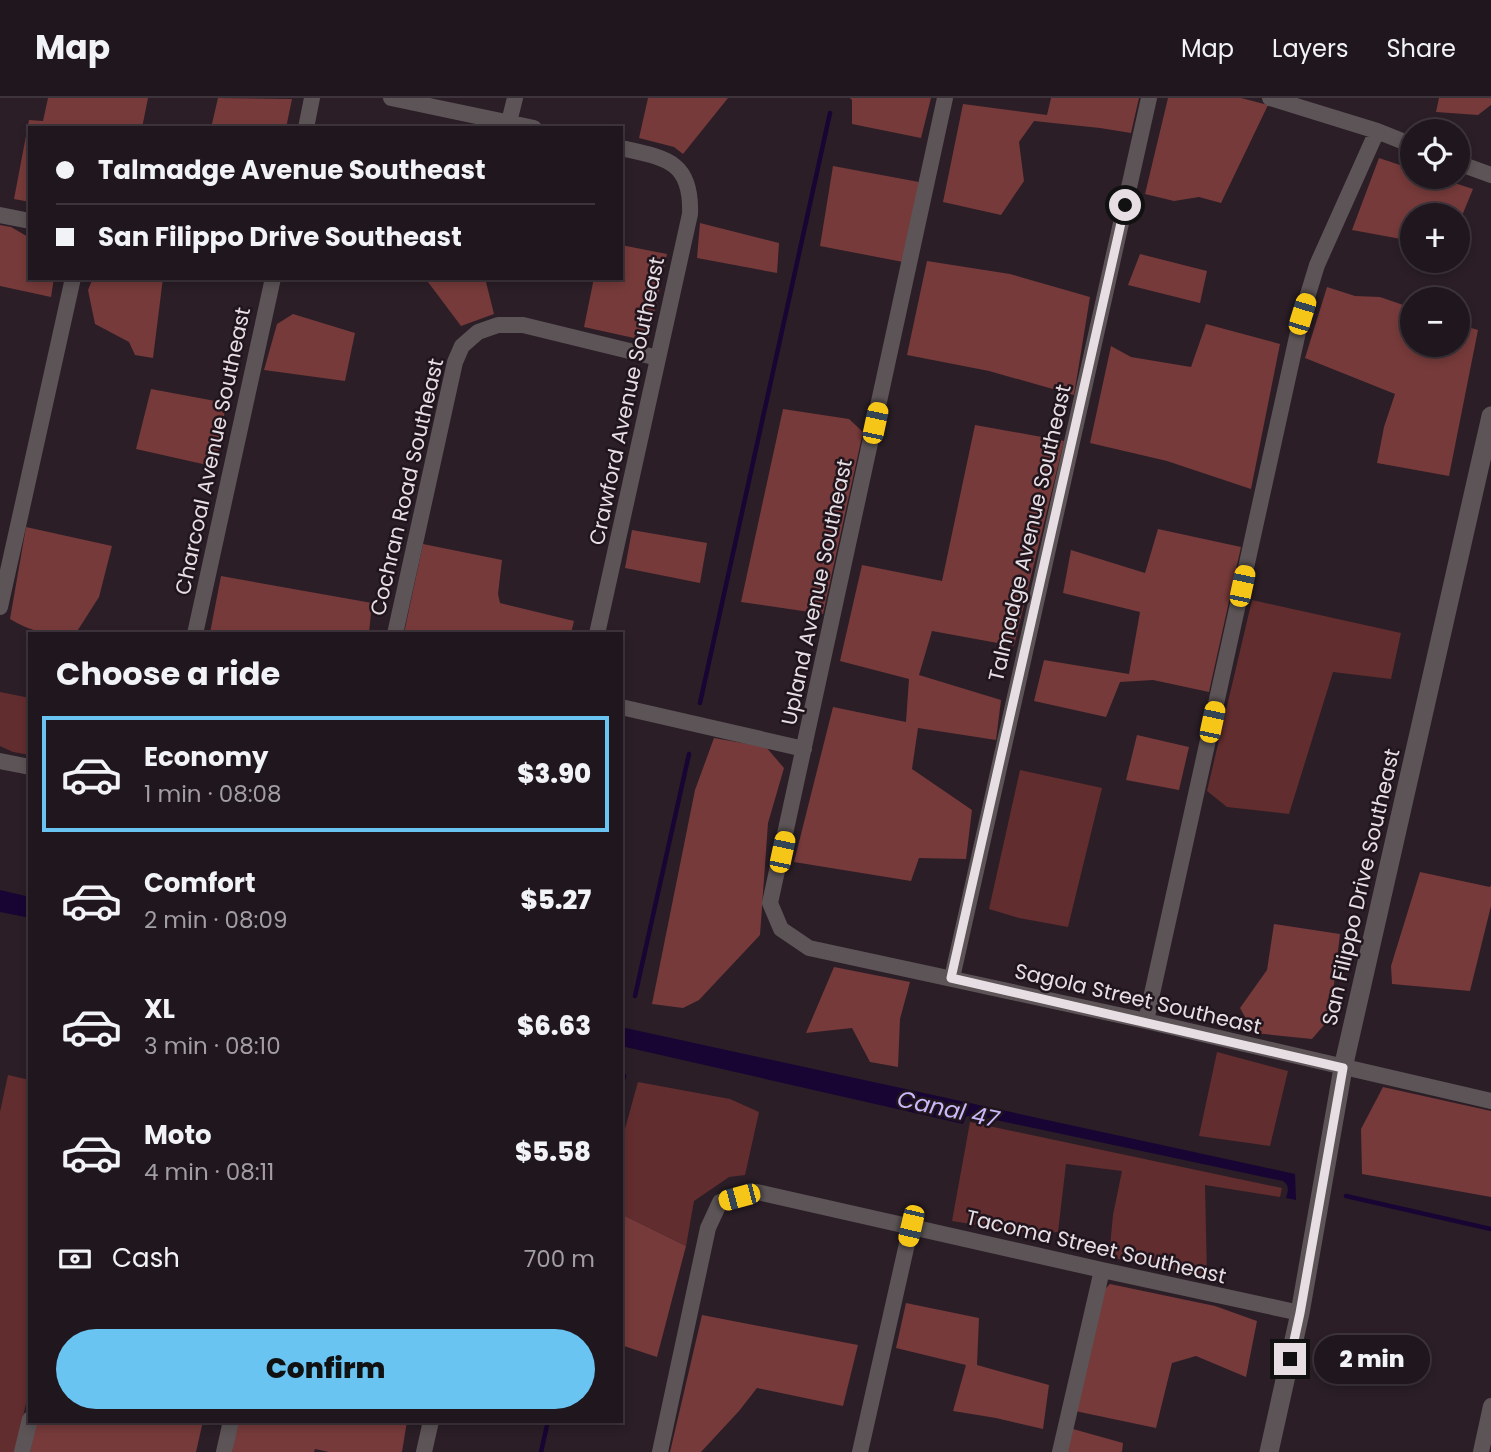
<!DOCTYPE html>
<meta charset="utf-8">
<style>
body{margin:0;font-family:Poppins,sans-serif;background:#281f26;color:#f1f3f6;height:100vh;display:flex;flex-direction:column;font-size:26px;white-space:nowrap}
*{box-sizing:border-box;margin:0}
p{font-size:23px;color:#a29fa4}
.icon{flex:none;width:38px;height:38px;fill:none;stroke:currentColor;stroke-width:2;stroke-linecap:round;stroke-linejoin:round}
.map{position:relative;flex:1;overflow:hidden}
.panel{position:absolute;left:28px;top:534px;width:595px;height:791px;display:flex;flex-direction:column;background:#20161d;border-radius:0px;box-shadow:0 4px 10px #0003,0 0 0 2px #3d353b}
.panel>*{flex:none}
.hud{position:absolute;left:28px;top:28px;width:595px;height:154px;border-radius:0px;box-shadow:0 4px 10px #0003,0 0 0 2px #3d353b;display:grid;align-content:center;height:154px;padding:0 28px;background:#20161d}
.controls{position:absolute;left:1400px;top:21px;display:grid;gap:14px}
.controls a{display:grid;place-items:center;width:70px;height:70px;border-radius:50%;background:#20161d;box-shadow:0 4px 10px #0003,0 0 0 2px #3d353b;font-size:35px}
.end{position:absolute;width:32px;height:32px;margin:-16px;border:9px solid #e7dee4;background:#111;box-shadow:0 0 0 4px #111}
.from{border-radius:50%}
.bubble{position:absolute;height:49px;border-radius:24px;background:#20161d;box-shadow:0 4px 10px #0003,0 0 0 2px #3d353b;font-size:23px;font-weight:800;line-height:49px;text-align:center}
.car{position:absolute;width:21px;height:42px;margin:-21px -10px;border-radius:9px;box-shadow:0 0 5px 2px #0007;background:linear-gradient(#f5c518 24%,#345 0 40%,#f5c518 0 76%,#345 0 86%,#f5c518 0)}
.hud b{display:flex;align-items:center;gap:24px;height:66px;font-size:26px}
.hud b+b{border-top:2px solid #3d353b}
.hud i{width:18px;height:18px;background:#f1f3f6}
ul{padding:0;list-style:none}
li{display:flex;align-items:center;gap:21px;height:116px;margin:0 14px 10px;padding:0 14px;border:4px solid transparent;border-radius:0px}
li div{flex:1}
li b{display:block;font-size:26px}
li em{font-style:normal;font-weight:800}
li.on{border-color:#69c4f1}
li>.icon{width:63px;height:63px;stroke-width:1.5}
h2{padding:0 28px;font-size:32px;line-height:84px}
.pay{display:flex;align-items:center;gap:18px;height:77px;padding:0 28px;font-size:26px}
.pay p{margin-inline-start:auto}
.action{display:flex;gap:14px;margin-top:auto;padding:14px 28px}
.action a{flex:1;height:80px;border-radius:42px;background:#69c4f1;color:#111;font-size:28px;font-weight:800;line-height:80px;text-align:center}
header{display:flex;align-items:center;gap:42px;box-sizing:border-box;height:98px;padding:0 35px;background:#20161d;border-bottom:2px solid #3d353b}
header strong{font-size:33px}
nav{display:flex;gap:38px;margin-inline-start:auto;font-size:24px}
.map>svg:first-child{display:block}
.green{fill:#622d2e}
.forest{fill:#763a3a}
.water{fill:#180533}
.lines{fill:none;stroke-linecap:round;stroke-linejoin:round}
.stream{stroke:#180533;stroke-width:4.5}
.minor{stroke:#5c5456;stroke-width:16}
.tertiary{stroke:#5c5456;stroke-width:19}
.route{stroke:#e7dee4;stroke-width:9}
.labels{text-anchor:middle;stroke-width:5;stroke-linejoin:round;paint-order:stroke}
.street-label{font-size:21px;fill:#e7dee4;stroke:#21151d}
.water-label{font-size:23px;font-style:italic;fill:#c9b9fa;stroke:#21151d}
</style>
<header>
<strong>Map</strong>
<nav><a>Map</a><a>Layers</a><a>Share</a></nav>
</header>
<div class="map">
<svg width="1491" height="1354" viewBox="0 0 1491 1354">
<rect width="100%" height="100%" fill="#2b1e27"/>
<path class="green" d="M1252,502L1401,535L1391,581L1333,574L1289,716L1227,709L1207,693Z
M0,594L30,600V657L13,654L0,648Z
M1020,672L1102,690L1068,829L1019,820L989,811Z
M1217,954L1288,973L1270,1048L1199,1038Z
M8,977L30,982V1288L15,1354H0V1014Z
M638,984L730,1001L759,1014L745,1077L729,1079L694,1103L686,1148L623,1117L621,1109V1045Z
M970,1024L1282,1090L1280,1099L1205,1087L1207,1179L1109,1159L1113,1117L1122,1073L1066,1066L1058,1134L1034,1136L952,1123Z"/>
<path class="forest" d="M48,0H148L142,30H30V104L14,101L29,22L43,23Z
M218,0L292,1L286,30H211Z
M648,0H728L683,56L674,49L639,40Z
M850,0H931L921,40L852,26V2Z
M1051,0H1139L1131,35L1100,30L1034,23L1019,44L1024,83L1001,117L943,104L963,6L1047,17Z
M1168,0H1241L1268,7L1221,105L1199,99L1174,103L1145,96Z
M1439,0H1491V7L1478,17L1436,14Z
M1379,60L1412,71V79H1436L1473,91L1461,120L1468,137L1458,153V117H1412V143L1352,132Z
M833,68L919,84L903,164L820,148Z
M700,125L779,145L777,175L697,160Z
M0,127L11,129L30,140V180H54L51,199L0,188Z
M621,147L667,156L649,239L634,240L584,229L594,180H621Z
M1140,156L1207,173L1200,205L1128,187Z
M927,163L1010,176L1090,199L1074,297L989,273L907,257Z
M93,180H163L153,260L135,257L129,244L95,226L88,192Z
M418,180H485L494,216L461,228L428,184Z
M1327,189L1355,198L1380,199L1412,210V247H1458V226L1478,232L1449,378L1377,365L1384,329L1395,296L1305,260Z
M293,216L355,235L345,283L264,272L277,226Z
M1206,226L1280,246L1251,391L1167,363L1090,345L1111,248L1131,259L1191,269Z
M151,291L226,305L216,369L136,351Z
M783,311L849,321L863,334L823,516L741,504Z
M975,327L1064,343L1014,548L932,533L919,577L1001,602L996,642L918,630L912,671L972,712L966,761L919,760L911,783L794,764L833,609L906,624L909,581L840,563L862,467L942,483Z
M26,429L112,448L99,499L76,535C48,536 35,536 10,521Z
M1158,431L1241,449L1209,594L1153,582L1120,584L1106,619L1034,603L1044,562L1129,576L1140,514L1063,495L1071,452L1145,475Z
M632,432L707,445L700,485L625,470Z
M423,446L502,462L498,496L500,505L574,523L571,535H404Z
M221,478L372,505L369,535H210Z
M1137,637L1189,649L1179,692L1126,682Z
M714,640L766,649L784,670L768,725L760,837L699,902L683,910L652,906L695,692Z
M1420,774L1490,789L1491,787V808L1470,893L1392,886L1391,868Z
M1274,826L1340,836L1330,920L1312,941L1254,935L1240,910L1267,872Z
M834,869L910,884L900,921L898,969L870,964L852,930L806,935Z
M1383,989L1491,1013V1099L1362,1076L1361,1031Z
M621,1109L623,1117L686,1148L657,1259L621,1247Z
M1110,1186L1215,1208L1257,1223L1246,1279L1196,1258L1172,1265L1156,1330L1075,1313L1101,1195Z
M906,1205L979,1220L977,1267L1049,1287L1043,1331L996,1320L953,1313L966,1267L896,1250Z
M702,1217L858,1247L843,1308L757,1290L739,1313L701,1354H670Z
M37,1323H203L196,1354H30Z
M238,1323H407L402,1354H329L315,1351L314,1354H232Z
M1073,1331L1123,1345L1122,1354H1067Z"/>
<path class="water" d="M0,792L30,799V820L0,814Z
M621,929L1295,1076L1296,1102L1286,1100C1288,1093 1290,1088 1283,1083L972,1017L966,1019L963,1026L621,948Z"/>
<g class="lines">
<path class="stream" d="M700,605L830,15
M635,898L689,656
M621,990L624,978
M1346,1098L1491,1131
M541,1354L548,1323"/>
<path class="minor" d="M391,0L534,30
M945,0L770,805L781,831L809,850L1146,923L1491,1003
M1270,0L1377,33L1412,47
M509,24L515,0
M306,30L312,0
M1458,65L1491,77
M0,117L30,123
M0,509L73,180
M195,536L273,180
M395,536L455,264L462,248L478,234L498,227H523L658,260
M597,536L690,116C692,63 666,60 621,50
M621,609L804,651
M0,663L30,669
M952,880L1149,0
M1146,923L1302,216L1317,167L1377,33
M22,1354L30,1321
M224,1354L231,1323
M424,1354L431,1323
M660,1354L708,1130L720,1104L757,1094L1102,1172L1300,1215
M860,1354L911,1128
M1060,1354L1102,1172
M1481,1354L1491,1308"/>
<path class="tertiary" d="M1269,1354L1300,1215L1343,970L1491,318"/>
</g>
<g class="lines">
<path class="route" d="M1125,107L951,880L1343,970L1300,1215L1290,1261"/>
</g>
<g class="labels">
<g class="street-label">
<text transform="translate(627 303) rotate(-78)" y="7">Crawford Avenue Southeast</text>
<text transform="translate(213 353) rotate(-78)" y="7">Charcoal Avenue Southeast</text>
<text transform="translate(407 389) rotate(-77)" y="7">Cochran Road Southeast</text>
<text transform="translate(1030 435) rotate(-77)" y="7">Talmadge Avenue Southeast</text>
<text transform="translate(817 494) rotate(-78)" y="7">Upland Avenue Southeast</text>
<text transform="translate(1361 789) rotate(-77)" y="7">San Filippo Drive Southeast</text>
<text transform="translate(1138 901) rotate(13)" y="7">Sagola Street Southeast</text>
<text transform="translate(1096 1149) rotate(13)" y="7">Tacoma Street Southeast</text>
</g>
<g class="water-label">
<text transform="translate(948 1011) rotate(12)" y="8">Canal 47</text>
</g>
</g>
</svg>
<div class="controls">
<a><svg class="icon" aria-label="locate" viewBox="0 0 24 24"><circle cx="12" cy="12" r="6"/><path d="M12 2v4M12 18v4M2 12h4M18 12h4"/></svg></a>
<a>+</a>
<a>−</a>
</div>
<i class="end from" style="left:1125px;top:107px"></i>
<i class="end" style="left:1290px;top:1261px"></i>
<div class="bubble" style="left:1314px;top:1237px;width:116px">2 min</div>
<i class="car" style="left:1302px;top:216px;rotate:17deg"></i>
<i class="car" style="left:875px;top:325px;rotate:12deg"></i>
<i class="car" style="left:1242px;top:488px;rotate:12deg"></i>
<i class="car" style="left:1212px;top:624px;rotate:12deg"></i>
<i class="car" style="left:782px;top:754px;rotate:12deg"></i>
<i class="car" style="left:739px;top:1099px;rotate:255deg"></i>
<i class="car" style="left:911px;top:1128px;rotate:193deg"></i>
<div class="hud">
<b><i class="from"></i>Talmadge Avenue Southeast</b>
<b><i></i>San Filippo Drive Southeast</b>
</div>
<section class="panel">
<h2>Choose a ride</h2>
<ul>
<li class="on"><svg class="icon" aria-label="car" viewBox="0 0 24 24"><path d="M5 17H2v-5l4-1 3-4h7l3 4 3 1v5h-3M9 17h6M6 11h13"/><circle cx="7" cy="17" r="2"/><circle cx="17" cy="17" r="2"/></svg><div><b>Economy</b><p>1 min · 08:08</p></div><em>$3.90</em></li>
<li><svg class="icon" aria-label="car" viewBox="0 0 24 24"><path d="M5 17H2v-5l4-1 3-4h7l3 4 3 1v5h-3M9 17h6M6 11h13"/><circle cx="7" cy="17" r="2"/><circle cx="17" cy="17" r="2"/></svg><div><b>Comfort</b><p>2 min · 08:09</p></div><em>$5.27</em></li>
<li><svg class="icon" aria-label="car" viewBox="0 0 24 24"><path d="M5 17H2v-5l4-1 3-4h7l3 4 3 1v5h-3M9 17h6M6 11h13"/><circle cx="7" cy="17" r="2"/><circle cx="17" cy="17" r="2"/></svg><div><b>XL</b><p>3 min · 08:10</p></div><em>$6.63</em></li>
<li><svg class="icon" aria-label="car" viewBox="0 0 24 24"><path d="M5 17H2v-5l4-1 3-4h7l3 4 3 1v5h-3M9 17h6M6 11h13"/><circle cx="7" cy="17" r="2"/><circle cx="17" cy="17" r="2"/></svg><div><b>Moto</b><p>4 min · 08:11</p></div><em>$5.58</em></li>
</ul>
<div class="pay"><svg class="icon" aria-label="cash" viewBox="0 0 24 24"><path d="M3 7h18v10H3z"/><circle cx="12" cy="12" r="2"/></svg>Cash<p>700 m</p></div>
<div class="action"><a>Confirm</a></div>
</section>
</div>
